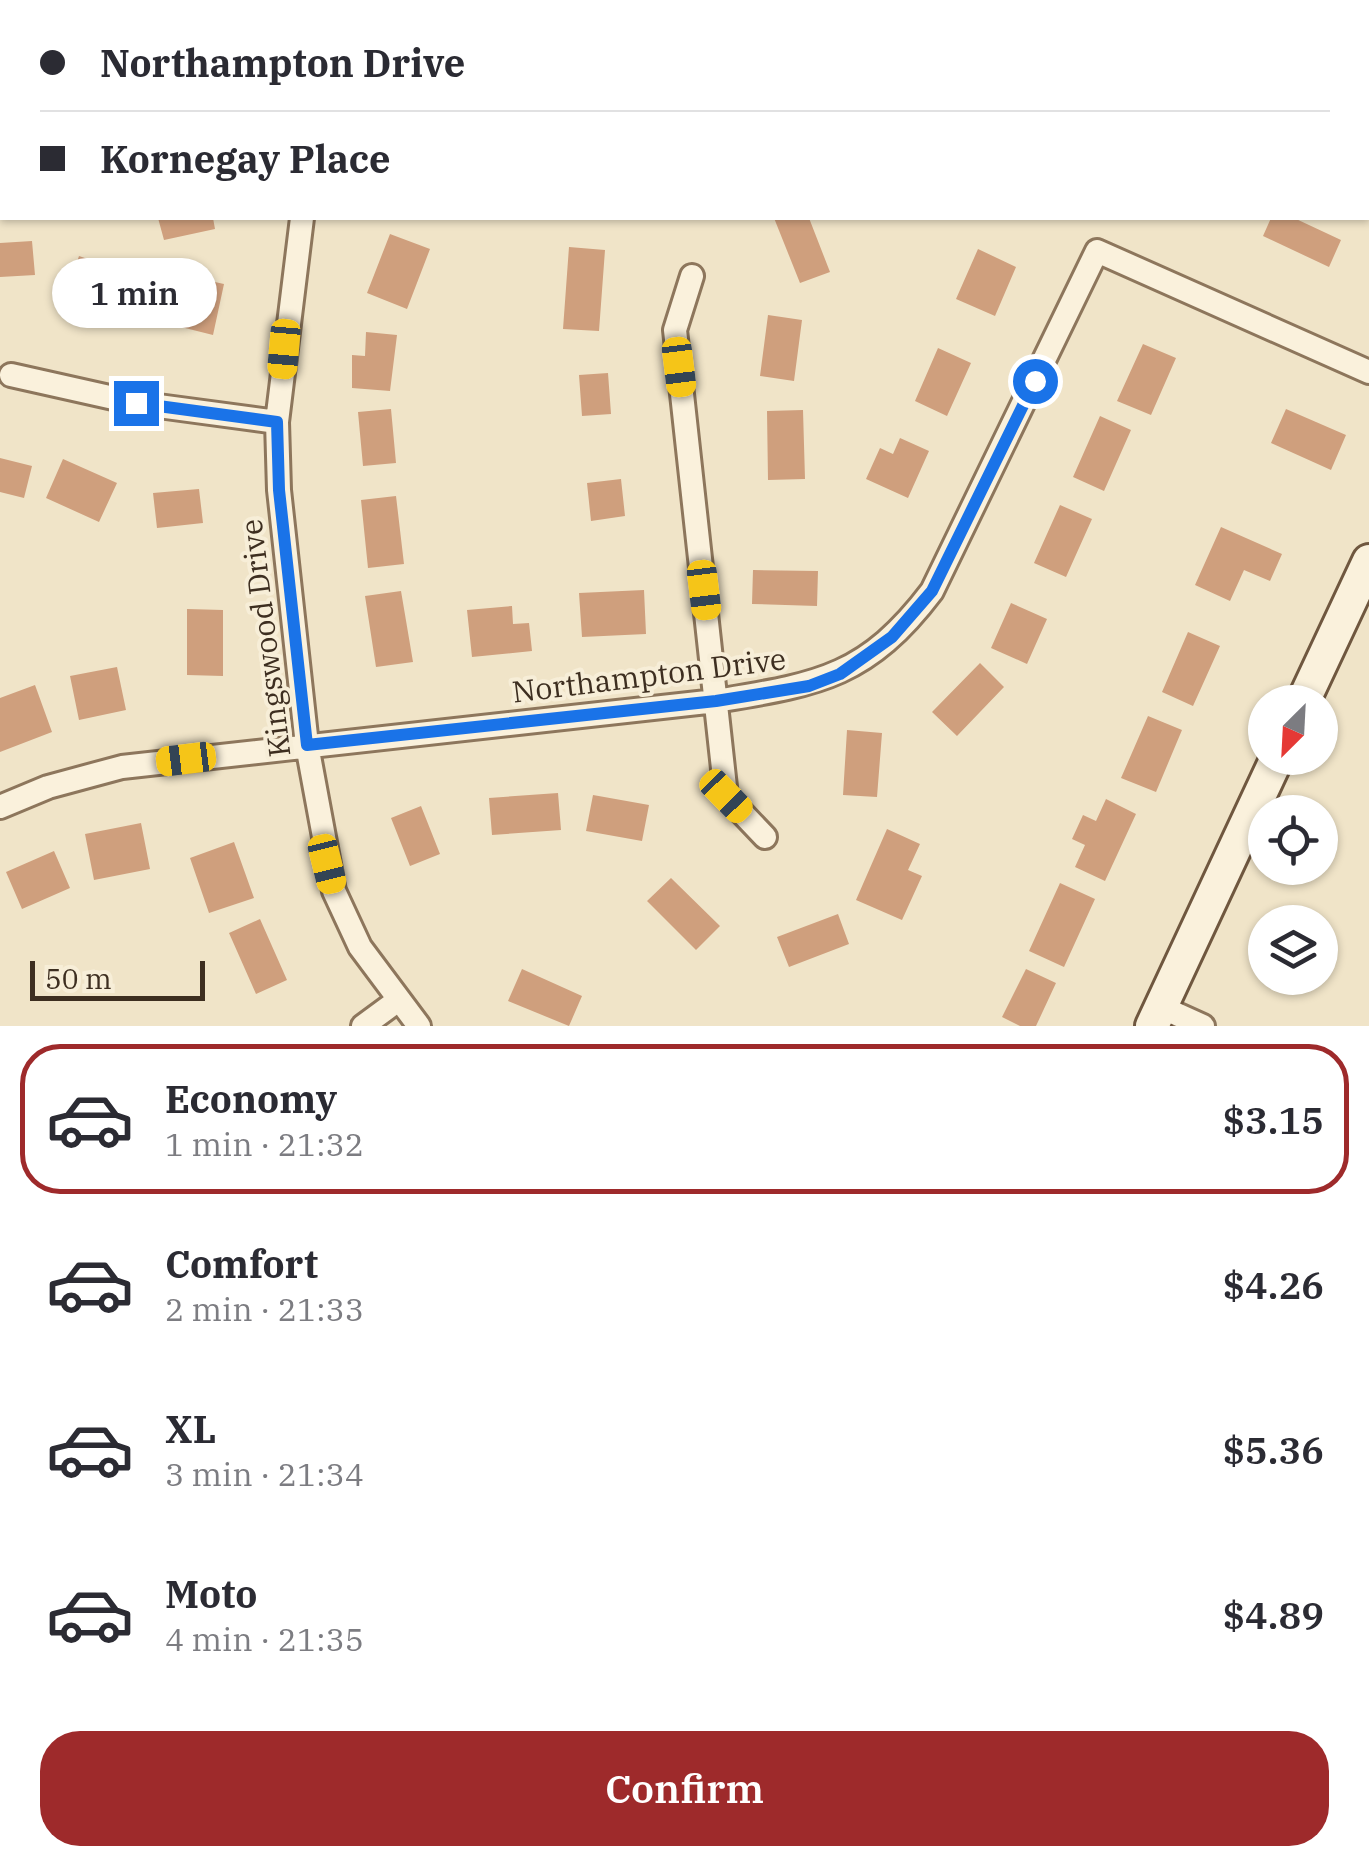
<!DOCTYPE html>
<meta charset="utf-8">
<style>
body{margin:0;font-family:"IBM Plex Serif",serif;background:#f7f7f7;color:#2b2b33;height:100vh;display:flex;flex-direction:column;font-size:38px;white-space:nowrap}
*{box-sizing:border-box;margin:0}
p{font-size:32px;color:#7c7c81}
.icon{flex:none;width:55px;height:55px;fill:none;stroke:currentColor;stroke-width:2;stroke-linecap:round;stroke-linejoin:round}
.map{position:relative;height:1026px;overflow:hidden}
.panel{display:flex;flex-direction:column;background:#fff;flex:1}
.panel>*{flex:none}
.guide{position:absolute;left:0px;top:0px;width:1370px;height:220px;box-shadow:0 2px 8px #0004;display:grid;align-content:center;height:220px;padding:0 40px;background:#fff}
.needle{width:65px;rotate:204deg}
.buttons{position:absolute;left:1248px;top:685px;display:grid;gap:20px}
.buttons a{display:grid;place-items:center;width:90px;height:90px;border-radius:50%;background:#fff;box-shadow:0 2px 8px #0004;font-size:50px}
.scale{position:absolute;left:30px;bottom:25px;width:175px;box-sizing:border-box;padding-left:10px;border:5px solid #3d2e20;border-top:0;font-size:28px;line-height:35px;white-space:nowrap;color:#3d2e20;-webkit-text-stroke:8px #f7eed8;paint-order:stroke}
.end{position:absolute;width:45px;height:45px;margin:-22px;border:12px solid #1a73e8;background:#fff;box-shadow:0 0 0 5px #fff}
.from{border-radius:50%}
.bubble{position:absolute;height:70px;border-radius:35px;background:#fff;box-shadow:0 2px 8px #0004;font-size:32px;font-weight:600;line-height:70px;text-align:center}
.car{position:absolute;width:30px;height:60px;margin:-30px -15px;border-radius:12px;box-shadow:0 0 8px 2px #0007;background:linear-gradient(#f5c518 24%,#345 0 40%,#f5c518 0 76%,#345 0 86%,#f5c518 0)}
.guide b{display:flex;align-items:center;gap:35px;height:95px;font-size:38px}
.guide b+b{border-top:2px solid #e1e1e2}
.guide i{width:25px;height:25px;background:#2b2b33}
ul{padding:18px 0 0;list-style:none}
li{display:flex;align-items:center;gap:30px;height:150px;margin:0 20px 15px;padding:0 20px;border:5px solid transparent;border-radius:40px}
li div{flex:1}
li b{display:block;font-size:38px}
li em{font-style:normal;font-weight:600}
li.active{border-color:#9e2a2b}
li>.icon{width:90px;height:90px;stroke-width:1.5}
.button{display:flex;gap:20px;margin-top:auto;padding:20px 40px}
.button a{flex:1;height:115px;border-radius:40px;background:#9e2a2b;color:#fff;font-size:40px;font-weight:600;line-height:115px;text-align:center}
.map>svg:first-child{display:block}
.building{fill:#cf9f7d}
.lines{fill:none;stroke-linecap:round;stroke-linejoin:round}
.minor-casing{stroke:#8d765c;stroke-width:28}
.secondary-casing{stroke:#6f573f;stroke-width:38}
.minor{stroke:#faf1dc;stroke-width:22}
.secondary{stroke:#faf1dc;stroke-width:32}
.route{stroke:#1a73e8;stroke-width:12}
.labels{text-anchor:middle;stroke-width:8;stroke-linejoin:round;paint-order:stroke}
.street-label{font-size:30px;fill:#3d2e20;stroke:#f7eed8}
</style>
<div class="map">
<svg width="1369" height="1026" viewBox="0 0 1369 1026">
<rect width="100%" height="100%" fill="#f0e4c8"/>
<path class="building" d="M158,218H213L215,229L164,240Z
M774,218H809L830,272L800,283Z
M1271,218H1294L1341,240L1329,267L1263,236Z
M390,234L430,249L407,309L367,293Z
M32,241L35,275L0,277V243Z
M569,247L605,250L599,331L563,329Z
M978,249L1016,267L995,316L956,299Z
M79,256L144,278L132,311L68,289Z
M192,277L224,284L213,335L181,327Z
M768,315L802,320L794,381L760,376Z
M366,332L397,335L390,391L352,388V355L365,356Z
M1143,344L1176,358L1151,415L1117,401Z
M938,348L971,363L947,416L915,401Z
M608,373L611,414L582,416L579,375Z
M391,409L396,463L363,466L358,412Z
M1286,409L1346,435L1331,470L1271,443Z
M803,410L805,479L768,480L767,411Z
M1100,416L1131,430L1104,491L1073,477Z
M900,438L929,451L908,498L866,479L880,448L893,454Z
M0,458L32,466L24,498L0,492Z
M63,459L117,483L99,522L46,498Z
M621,479L625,516L591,521L587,483Z
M199,489L203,523L157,528L153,493Z
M396,496L404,564L368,568L361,500Z
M1060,505L1092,519L1066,577L1034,563Z
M1221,527L1282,554L1270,581L1244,570L1230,601L1195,585Z
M753,570L818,571L817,606L752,604Z
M644,590L646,634L582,637L579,593Z
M401,591L413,662L376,667L365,596Z
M1011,603L1047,619L1027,664L991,648Z
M512,606L513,624L529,623L532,651L472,657L467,610Z
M187,609L223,610V676L187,675Z
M1188,632L1220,646L1193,706L1162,692Z
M980,663L1004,687L957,736L932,712Z
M117,667L126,710L79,720L70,676Z
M35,685L52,732L0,752V698Z
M1148,716L1182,730L1156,792L1121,778Z
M847,730L882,733L877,797L843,795Z
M558,793L561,830L492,835L489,798Z
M593,795L649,805L642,841L586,831Z
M1106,799L1136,814L1105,881L1075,867L1085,845L1072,839L1083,815L1096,821Z
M421,806L440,854L410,866L391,818Z
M141,823L150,869L94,880L85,834Z
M887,829L920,844L908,870L922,876L902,920L856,900Z
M234,842L254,898L209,913L190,858Z
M54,851L70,888L22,909L6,872Z
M671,878L720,926L696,950L647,901Z
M1060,883L1095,899L1064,967L1029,951Z
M838,914L849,944L789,967L777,937Z
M260,919L287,980L256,994L229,933Z
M522,969L582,996L569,1026L508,1001Z
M1026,969L1056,983L1036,1026H1020L1002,1017Z"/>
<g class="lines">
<g class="minor-casing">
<path id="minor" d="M112,0L119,2
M1349,0L1354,2
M302,218L277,422L279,490L307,745L334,891L360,947L419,1026
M692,276L675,330L726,796L765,837
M11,375L136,403L277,422
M0,807L48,787L122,767L716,701C818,684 866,678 932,591L1097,251L1369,372
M1161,1007L1203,1026
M363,1026L397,1001"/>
</g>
<g class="secondary-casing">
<path id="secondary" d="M1303,702L1369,561
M1152,1026L1277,758"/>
</g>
<use href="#minor" class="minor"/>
<use href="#secondary" class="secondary"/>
</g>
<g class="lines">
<path class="route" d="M136,403L277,422L279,490L307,745L716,701L809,686L840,674L892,637L932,591L1035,381"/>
</g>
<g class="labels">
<g class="street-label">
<text transform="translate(266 638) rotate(-97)" y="10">Kingswood Drive</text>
<text transform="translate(649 676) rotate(-7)" y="10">Northampton Drive</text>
</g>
</g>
</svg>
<div class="buttons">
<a><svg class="needle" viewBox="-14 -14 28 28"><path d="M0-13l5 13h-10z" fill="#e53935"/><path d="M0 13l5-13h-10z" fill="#7c7c81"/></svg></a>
<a><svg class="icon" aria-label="locate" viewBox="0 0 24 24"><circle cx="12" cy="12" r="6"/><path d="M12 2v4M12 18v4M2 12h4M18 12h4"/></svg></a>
<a><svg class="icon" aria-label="layers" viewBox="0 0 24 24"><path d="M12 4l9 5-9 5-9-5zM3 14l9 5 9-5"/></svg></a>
</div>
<div class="scale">50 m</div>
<i class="end from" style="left:1035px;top:381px"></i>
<i class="end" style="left:136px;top:403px"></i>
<div class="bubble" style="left:52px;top:258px;width:165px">1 min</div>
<i class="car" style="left:284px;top:349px;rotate:185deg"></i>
<i class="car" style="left:679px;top:367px;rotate:173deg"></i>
<i class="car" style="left:704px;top:590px;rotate:173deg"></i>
<i class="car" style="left:186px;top:759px;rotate:263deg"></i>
<i class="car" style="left:726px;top:796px;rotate:136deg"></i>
<i class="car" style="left:327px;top:864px;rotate:166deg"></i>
<div class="guide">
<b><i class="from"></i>Northampton Drive</b>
<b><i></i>Kornegay Place</b>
</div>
</div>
<section class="panel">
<ul>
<li class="active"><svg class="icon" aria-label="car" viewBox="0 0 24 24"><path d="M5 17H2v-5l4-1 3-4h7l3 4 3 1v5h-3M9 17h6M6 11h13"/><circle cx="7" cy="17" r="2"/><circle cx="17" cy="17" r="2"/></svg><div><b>Economy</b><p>1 min · 21:32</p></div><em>$3.15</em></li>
<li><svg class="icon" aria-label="car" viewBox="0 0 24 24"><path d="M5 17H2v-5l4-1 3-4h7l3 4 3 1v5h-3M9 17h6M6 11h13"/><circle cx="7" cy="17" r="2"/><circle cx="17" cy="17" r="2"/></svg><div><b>Comfort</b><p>2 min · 21:33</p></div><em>$4.26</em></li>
<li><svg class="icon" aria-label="car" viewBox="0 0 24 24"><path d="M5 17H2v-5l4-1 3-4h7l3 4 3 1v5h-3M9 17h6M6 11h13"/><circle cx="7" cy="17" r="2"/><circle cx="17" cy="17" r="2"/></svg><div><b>XL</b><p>3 min · 21:34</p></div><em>$5.36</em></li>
<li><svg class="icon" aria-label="car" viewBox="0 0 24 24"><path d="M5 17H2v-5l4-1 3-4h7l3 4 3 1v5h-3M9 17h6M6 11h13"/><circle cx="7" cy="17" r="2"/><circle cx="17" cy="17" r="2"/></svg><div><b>Moto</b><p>4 min · 21:35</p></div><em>$4.89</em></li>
</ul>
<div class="button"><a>Confirm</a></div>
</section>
